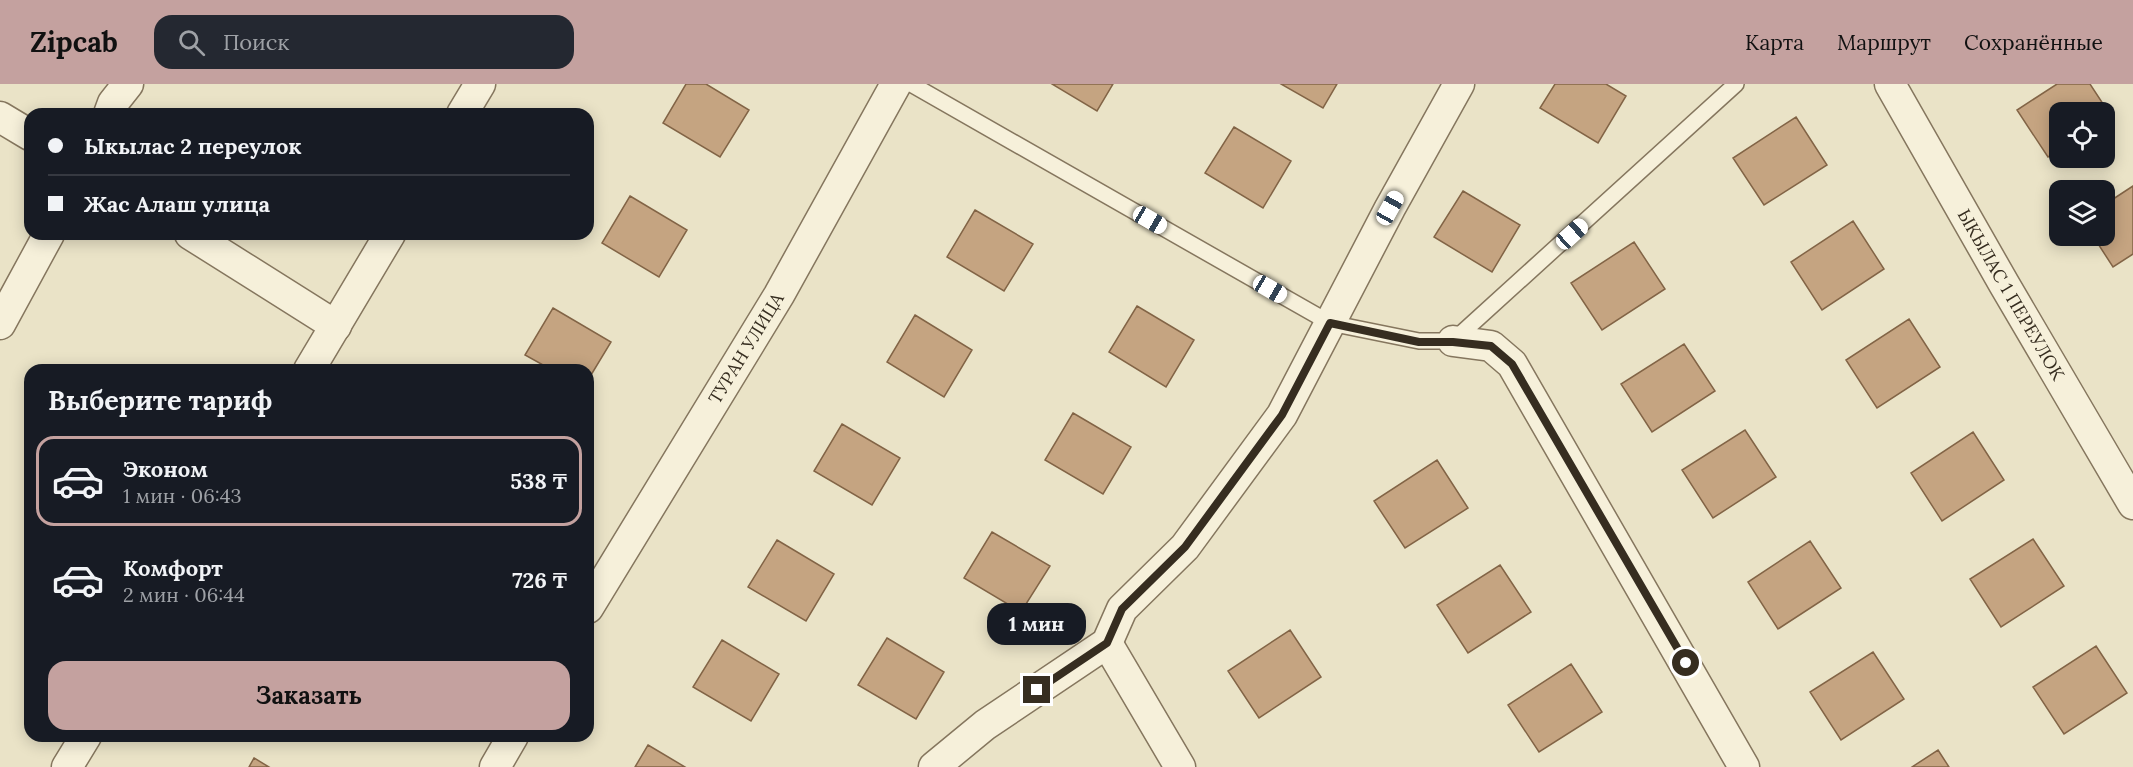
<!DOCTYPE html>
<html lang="ru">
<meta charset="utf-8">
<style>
body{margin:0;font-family:Lora,serif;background:#242831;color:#f1f3f6;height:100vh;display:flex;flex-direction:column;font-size:22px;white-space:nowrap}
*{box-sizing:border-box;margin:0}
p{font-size:20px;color:#9ea1a6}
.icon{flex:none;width:33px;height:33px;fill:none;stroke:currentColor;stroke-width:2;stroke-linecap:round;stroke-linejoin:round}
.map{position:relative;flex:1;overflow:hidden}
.panel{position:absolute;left:24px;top:280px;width:570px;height:378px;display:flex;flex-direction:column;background:#171b24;border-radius:18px;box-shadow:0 3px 15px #0003}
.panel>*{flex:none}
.hud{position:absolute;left:24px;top:24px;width:570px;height:132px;border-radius:18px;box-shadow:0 3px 15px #0003;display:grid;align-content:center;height:132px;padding:0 24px;background:#171b24}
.fabs{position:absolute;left:2049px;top:18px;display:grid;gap:12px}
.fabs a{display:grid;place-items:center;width:66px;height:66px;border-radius:12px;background:#171b24;box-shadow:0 3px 15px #0003;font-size:30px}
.end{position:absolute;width:27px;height:27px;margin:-14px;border:8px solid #362d20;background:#fff;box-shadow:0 0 0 3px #fff}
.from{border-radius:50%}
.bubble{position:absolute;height:42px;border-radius:18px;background:#171b24;box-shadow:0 3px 15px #0003;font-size:20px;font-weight:700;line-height:42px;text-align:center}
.car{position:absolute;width:18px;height:36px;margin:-18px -9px;border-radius:8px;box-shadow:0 0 4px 2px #0007;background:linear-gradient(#fff 24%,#345 0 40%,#fff 0 76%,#345 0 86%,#fff 0)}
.hud b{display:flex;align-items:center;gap:21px;height:57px;font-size:22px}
.hud b+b{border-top:2px solid #363941}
.hud i{width:15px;height:15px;background:#f1f3f6}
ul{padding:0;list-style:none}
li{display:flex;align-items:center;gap:18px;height:90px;margin:0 12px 9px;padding:0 12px;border:3px solid transparent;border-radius:18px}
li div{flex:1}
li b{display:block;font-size:22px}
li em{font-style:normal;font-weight:700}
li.on{border-color:#c4a19f}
li>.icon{width:54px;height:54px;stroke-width:1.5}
h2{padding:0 24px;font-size:27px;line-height:72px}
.primary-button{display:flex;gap:12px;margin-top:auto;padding:12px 24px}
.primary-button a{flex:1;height:69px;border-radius:18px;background:#c4a19f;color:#111;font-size:24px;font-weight:700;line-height:69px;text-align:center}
header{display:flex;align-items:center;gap:36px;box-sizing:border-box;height:84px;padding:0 30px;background:#c4a19f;color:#111}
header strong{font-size:28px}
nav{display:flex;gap:33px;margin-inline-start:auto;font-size:21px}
.search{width:420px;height:54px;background:#242831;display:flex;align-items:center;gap:15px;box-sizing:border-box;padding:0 21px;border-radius:18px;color:#9ea1a6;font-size:22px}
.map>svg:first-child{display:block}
.building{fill:#c5a481;stroke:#826446;stroke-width:1.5}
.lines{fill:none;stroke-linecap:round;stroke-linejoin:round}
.service-casing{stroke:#85765e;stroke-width:18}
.minor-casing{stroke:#85765e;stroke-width:33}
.service{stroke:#f6f0da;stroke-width:15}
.minor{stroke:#f6f0da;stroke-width:30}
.route{stroke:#362d20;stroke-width:8}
.labels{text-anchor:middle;stroke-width:4.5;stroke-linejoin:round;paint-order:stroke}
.street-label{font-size:18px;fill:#362d20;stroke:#f3edd6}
</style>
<header>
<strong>Zipcab</strong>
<div class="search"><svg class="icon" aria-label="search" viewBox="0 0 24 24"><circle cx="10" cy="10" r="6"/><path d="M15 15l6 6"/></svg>Поиск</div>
<nav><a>Карта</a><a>Маршрут</a><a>Сохранённые</a></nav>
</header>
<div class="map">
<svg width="2133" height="683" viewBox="0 0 2133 683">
<rect width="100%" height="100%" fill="#eae3c7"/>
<path class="building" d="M686,0H706L749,26L720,73L663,39Z
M1052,0H1113L1097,27Z
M1281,0H1337L1323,24Z
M1555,0H1606L1626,12L1598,59L1540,24Z
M2057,0H2090L2111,32L2104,37V28H2060V66L2048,73L2017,26Z
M1796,33L1827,81L1764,121L1733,74Z
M1234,43L1291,77L1263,124L1205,89Z
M2133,102V170L2113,183L2093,152H2104V121Z
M1463,107L1520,141L1492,188L1434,153Z
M630,112L687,146L659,193L602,159Z
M975,126L1033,160L1004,207L947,173Z
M1853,137L1884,185L1822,226L1791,178Z
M1634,158L1665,205L1602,246L1571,199Z
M1137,222L1194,256L1166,303L1109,268Z
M553,224L611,258L588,296V286H552L525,271Z
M915,231L972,266L944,313L887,278Z
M1909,235L1940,283L1877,324L1846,276Z
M1684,260L1715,307L1652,348L1621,300Z
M1073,329L1131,363L1103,410L1045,376Z
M842,340L900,374L872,421L814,387Z
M1745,346L1776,393L1713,434L1682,386Z
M1973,348L2004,396L1942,437L1911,389Z
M1437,376L1468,424L1405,464L1374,417Z
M992,448L1050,482L1021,528L964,494Z
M2033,455L2064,502L2001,543L1970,495Z
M777,456L834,490L806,537L748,503Z
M1810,457L1841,504L1778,545L1748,498Z
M1500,481L1531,528L1468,569L1437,521Z
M1290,546L1321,593L1259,634L1228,587Z
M887,554L944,588L916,635L858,601Z
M722,556L779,590L751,637L693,603Z
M2096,562L2127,609L2064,650L2033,603Z
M1873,568L1904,615L1841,656L1810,608Z
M1571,580L1602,628L1539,668L1508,621Z
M648,661L685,683H635Z
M1938,666L1949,683H1912Z
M254,674L269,683H249Z"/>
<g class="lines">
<g class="service-casing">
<path id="service" d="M911,0L1330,239L1419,257H1453L1736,0"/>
</g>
<g class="minor-casing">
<g id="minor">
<path id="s1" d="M1890,0L2004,200L2133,420"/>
<path d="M109,30L113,19L128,0"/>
<path d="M462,30L480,0"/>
<path d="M0,33L30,51"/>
<path d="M190,150L336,242"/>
<path d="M0,240L49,150"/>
<path d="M1453,257L1491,262L1512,280L1744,683"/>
<path d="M309,286L390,150"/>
<path id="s2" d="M588,524L779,211L896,0"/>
<path d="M1107,559L1180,683"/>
<path d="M67,683L86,652"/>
<path d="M495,683L513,652"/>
<path d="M934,683L985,641L1107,559L1122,525L1185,463L1282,331L1390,124L1459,0"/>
</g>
</g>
<use href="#service" class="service"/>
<use href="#minor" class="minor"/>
</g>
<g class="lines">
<path class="route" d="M1037,606L1107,559L1122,525L1185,463L1282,331L1330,239L1419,258H1453L1491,262L1512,280L1686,579"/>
</g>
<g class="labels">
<g class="street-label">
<text dy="6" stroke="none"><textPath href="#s1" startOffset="243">ЫКЫЛАС 1 ПЕРЕУЛОК</textPath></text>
<text dy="6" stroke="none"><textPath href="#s2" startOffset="304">ТУРАН УЛИЦА</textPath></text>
</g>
</g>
</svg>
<div class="fabs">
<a><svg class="icon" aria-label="locate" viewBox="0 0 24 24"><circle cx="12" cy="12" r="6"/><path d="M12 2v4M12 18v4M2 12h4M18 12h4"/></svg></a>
<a><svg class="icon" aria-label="layers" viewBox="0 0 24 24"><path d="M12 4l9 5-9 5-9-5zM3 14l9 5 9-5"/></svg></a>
</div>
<i class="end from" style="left:1686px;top:579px"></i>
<i class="end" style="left:1037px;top:606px"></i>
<div class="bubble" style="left:987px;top:519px;width:99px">1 мин</div>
<i class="car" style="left:1390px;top:124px;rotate:29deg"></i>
<i class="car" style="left:1150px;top:136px;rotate:120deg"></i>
<i class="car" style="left:1572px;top:150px;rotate:48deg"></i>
<i class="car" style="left:1270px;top:205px;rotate:120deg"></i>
<div class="hud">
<b><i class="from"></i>Ыкылас 2 переулок</b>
<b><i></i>Жас Алаш улица</b>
</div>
<section class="panel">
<h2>Выберите тариф</h2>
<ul>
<li class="on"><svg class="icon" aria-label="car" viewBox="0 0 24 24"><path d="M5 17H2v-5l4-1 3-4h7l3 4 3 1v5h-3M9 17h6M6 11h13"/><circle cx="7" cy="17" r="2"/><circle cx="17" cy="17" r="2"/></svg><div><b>Эконом</b><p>1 мин · 06:43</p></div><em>538 ₸</em></li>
<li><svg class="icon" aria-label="car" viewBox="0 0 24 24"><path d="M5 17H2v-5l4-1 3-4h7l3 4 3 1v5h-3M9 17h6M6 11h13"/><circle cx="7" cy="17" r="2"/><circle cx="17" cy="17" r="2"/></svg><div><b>Комфорт</b><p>2 мин · 06:44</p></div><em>726 ₸</em></li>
</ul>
<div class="primary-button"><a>Заказать</a></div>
</section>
</div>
